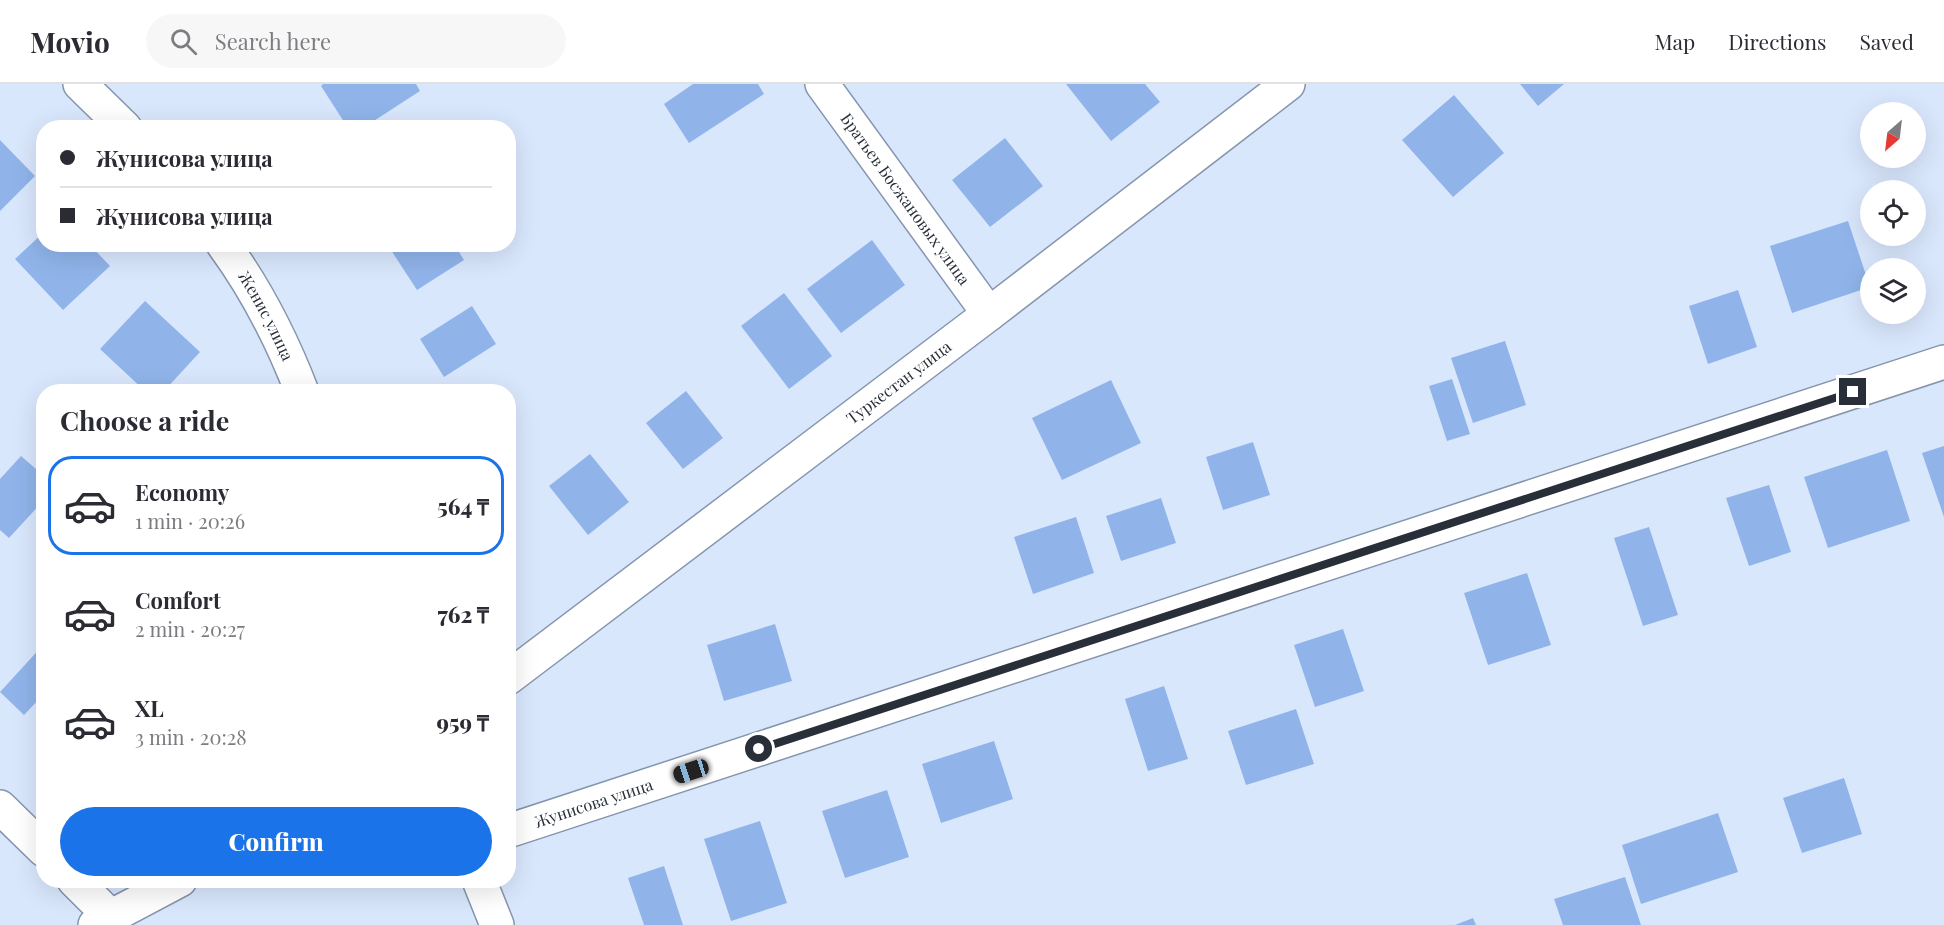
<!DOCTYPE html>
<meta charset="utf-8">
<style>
body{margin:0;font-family:"Playfair Display",serif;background:#f7f7f7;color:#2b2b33;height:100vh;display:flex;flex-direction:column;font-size:22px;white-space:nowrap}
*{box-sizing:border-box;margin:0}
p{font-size:20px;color:#7c7c81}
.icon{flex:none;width:33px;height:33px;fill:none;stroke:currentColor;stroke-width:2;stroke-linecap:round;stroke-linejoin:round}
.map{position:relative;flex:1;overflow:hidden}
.details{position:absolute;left:36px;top:300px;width:480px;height:504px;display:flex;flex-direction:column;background:#fff;border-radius:24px;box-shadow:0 6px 24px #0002}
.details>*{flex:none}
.hud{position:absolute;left:36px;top:36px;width:480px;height:132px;border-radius:24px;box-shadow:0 6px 24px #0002;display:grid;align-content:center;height:132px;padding:0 24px;background:#fff}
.needle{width:39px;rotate:208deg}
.fabs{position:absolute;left:1860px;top:18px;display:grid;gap:12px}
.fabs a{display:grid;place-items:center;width:66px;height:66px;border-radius:50%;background:#fff;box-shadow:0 6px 24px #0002;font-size:30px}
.end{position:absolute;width:27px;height:27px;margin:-14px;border:8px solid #282f39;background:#fff;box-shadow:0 0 0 3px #fff}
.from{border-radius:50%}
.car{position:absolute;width:18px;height:36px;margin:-18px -9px;border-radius:8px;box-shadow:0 0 4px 2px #0007;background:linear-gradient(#222 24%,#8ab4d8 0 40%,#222 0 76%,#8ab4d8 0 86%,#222 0)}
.hud b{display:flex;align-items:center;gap:21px;height:57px;font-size:22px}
.hud b+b{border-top:2px solid #e1e1e2}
.hud i{width:15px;height:15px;background:#2b2b33}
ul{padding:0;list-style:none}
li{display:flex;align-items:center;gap:18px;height:99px;margin:0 12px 9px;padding:0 12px;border:3px solid transparent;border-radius:24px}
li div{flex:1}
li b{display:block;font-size:22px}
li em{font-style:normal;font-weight:800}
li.selected{border-color:#1a73e8}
li>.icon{width:54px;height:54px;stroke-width:1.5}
h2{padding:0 24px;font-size:27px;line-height:72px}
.primary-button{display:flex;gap:12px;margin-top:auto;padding:12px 24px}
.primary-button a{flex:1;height:69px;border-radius:36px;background:#1a73e8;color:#fff;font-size:24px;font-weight:800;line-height:69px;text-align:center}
header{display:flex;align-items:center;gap:36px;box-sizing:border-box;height:84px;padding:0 30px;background:#fff;border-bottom:2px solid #e1e1e2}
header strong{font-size:28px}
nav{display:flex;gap:33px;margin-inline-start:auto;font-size:21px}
.search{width:420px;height:54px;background:#f7f7f7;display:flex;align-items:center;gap:15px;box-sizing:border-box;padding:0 21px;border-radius:33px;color:#7c7c81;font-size:22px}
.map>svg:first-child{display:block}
.building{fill:#90b4ea}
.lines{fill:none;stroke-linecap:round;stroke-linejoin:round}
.minor-casing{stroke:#8495ad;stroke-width:36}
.minor{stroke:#fff;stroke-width:33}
.route{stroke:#282f39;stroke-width:8}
.labels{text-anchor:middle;stroke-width:5;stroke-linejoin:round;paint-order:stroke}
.street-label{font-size:16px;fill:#282f39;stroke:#fff}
</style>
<header>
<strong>Movio</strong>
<div class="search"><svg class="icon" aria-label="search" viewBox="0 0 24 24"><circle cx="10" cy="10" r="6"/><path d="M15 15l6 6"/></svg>Search here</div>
<nav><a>Map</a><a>Directions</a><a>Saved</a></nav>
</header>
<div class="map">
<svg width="1944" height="841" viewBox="0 0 1944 841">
<rect width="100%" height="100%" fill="#d9e7fd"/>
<path class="building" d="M323,0H416L420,7L363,44H348L321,2Z
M693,0H758L764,10L689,59L664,20Z
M1066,0H1145L1160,18L1111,57Z
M1520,0H1564L1538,22Z
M1454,11L1504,69L1453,113L1402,56Z
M1005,54L1043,102L990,143L952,96Z
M0,56L35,92L0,127Z
M1848,137L1870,203L1792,229L1770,162Z
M44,148V160H89L110,182L63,226L15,175Z
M872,156L905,201L841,249L807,205Z
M394,160H454L464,176L417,206L389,163Z
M1738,206L1757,263L1708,280L1689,222Z
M784,209L832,272L789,305L741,242Z
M145,217L200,268L163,308H146L100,265Z
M472,222L496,260L444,293L420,255Z
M1505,257L1526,321L1473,339L1451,274Z
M1452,295L1470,350L1447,357L1429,302Z
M1111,296L1141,359L1062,396L1032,334Z
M686,307L723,354L683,385L646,339Z
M1253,358L1270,411L1223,426L1206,373Z
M1944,362V433L1922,369Z
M1887,366L1910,437L1828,464L1804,393Z
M590,370L629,418L588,451L549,402Z
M21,372L44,392V416L9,454L0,446V395Z
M1769,401L1791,468L1749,482L1726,414Z
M1161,414L1176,459L1121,477L1106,432Z
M1076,433L1094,489L1033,510L1014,453Z
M1649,443L1678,531L1643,542L1614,454Z
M1527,489L1551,561L1488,581L1464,509Z
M775,540L792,597L724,617L707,561Z
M1343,545L1364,607L1315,623L1294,561Z
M44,560V610L24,631L0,608Z
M1164,602L1188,675L1148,687L1125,615Z
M1296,625L1314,680L1246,701L1228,647Z
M994,657L1013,715L941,739L922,680Z
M1844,694L1862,750L1802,769L1783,714Z
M887,706L909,773L845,794L822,727Z
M1718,729L1738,788L1641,820L1622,761Z
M760,737L787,819L731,837L704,755Z
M664,782L683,841H644L628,794Z
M1625,793L1641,841H1563L1554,815Z
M1473,834L1476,841H1455Z"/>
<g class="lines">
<g class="minor-casing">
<g id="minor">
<path d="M80,0L125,44"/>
<path id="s1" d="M822,0L989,230"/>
<path id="s2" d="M223,160C256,205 282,256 302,308"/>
<path id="s3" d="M508,594L989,230L1288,0"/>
<path d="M0,723L44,766"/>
<path id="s4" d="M508,747L1944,278"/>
<path d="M74,796L112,834"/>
<path d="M479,796L497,841"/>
<path d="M95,841L180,796"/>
</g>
</g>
<use href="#minor" class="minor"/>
</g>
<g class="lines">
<path class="route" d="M759,665L1853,308"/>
</g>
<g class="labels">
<g class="street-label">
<text dy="6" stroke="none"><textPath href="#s1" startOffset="142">Братьев Босжановых улица</textPath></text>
<text dy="6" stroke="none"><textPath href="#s2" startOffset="84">Женис улица</textPath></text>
<text dy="6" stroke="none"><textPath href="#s3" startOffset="490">Туркестан улица</textPath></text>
<text dy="6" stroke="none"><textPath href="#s4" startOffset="90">Жунисова улица</textPath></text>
</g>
</g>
</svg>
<div class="fabs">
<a><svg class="needle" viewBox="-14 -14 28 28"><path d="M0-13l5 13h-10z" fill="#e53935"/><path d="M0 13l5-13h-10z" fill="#7c7c81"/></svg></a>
<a><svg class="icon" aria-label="locate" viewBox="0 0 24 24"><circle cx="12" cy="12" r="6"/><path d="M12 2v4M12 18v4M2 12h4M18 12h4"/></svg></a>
<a><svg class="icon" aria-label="layers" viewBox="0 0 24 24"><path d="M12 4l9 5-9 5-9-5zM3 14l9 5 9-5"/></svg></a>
</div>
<i class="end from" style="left:759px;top:665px"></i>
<i class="end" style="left:1853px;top:308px"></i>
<i class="car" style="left:691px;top:687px;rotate:252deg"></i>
<div class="hud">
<b><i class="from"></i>Жунисова улица</b>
<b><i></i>Жунисова улица</b>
</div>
<section class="details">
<h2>Choose a ride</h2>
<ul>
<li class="selected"><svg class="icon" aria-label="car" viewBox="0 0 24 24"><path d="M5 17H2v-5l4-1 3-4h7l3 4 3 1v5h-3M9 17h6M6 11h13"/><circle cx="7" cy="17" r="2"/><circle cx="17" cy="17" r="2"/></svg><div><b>Economy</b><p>1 min · 20:26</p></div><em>564 ₸</em></li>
<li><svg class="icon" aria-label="car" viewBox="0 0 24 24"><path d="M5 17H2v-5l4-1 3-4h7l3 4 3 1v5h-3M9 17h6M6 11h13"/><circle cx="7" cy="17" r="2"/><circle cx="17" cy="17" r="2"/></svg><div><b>Comfort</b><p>2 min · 20:27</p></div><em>762 ₸</em></li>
<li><svg class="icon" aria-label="car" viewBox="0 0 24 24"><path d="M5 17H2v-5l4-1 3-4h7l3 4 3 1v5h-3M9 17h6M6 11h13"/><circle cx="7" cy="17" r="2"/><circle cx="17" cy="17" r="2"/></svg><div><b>XL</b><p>3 min · 20:28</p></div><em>959 ₸</em></li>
</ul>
<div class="primary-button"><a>Confirm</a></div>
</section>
</div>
